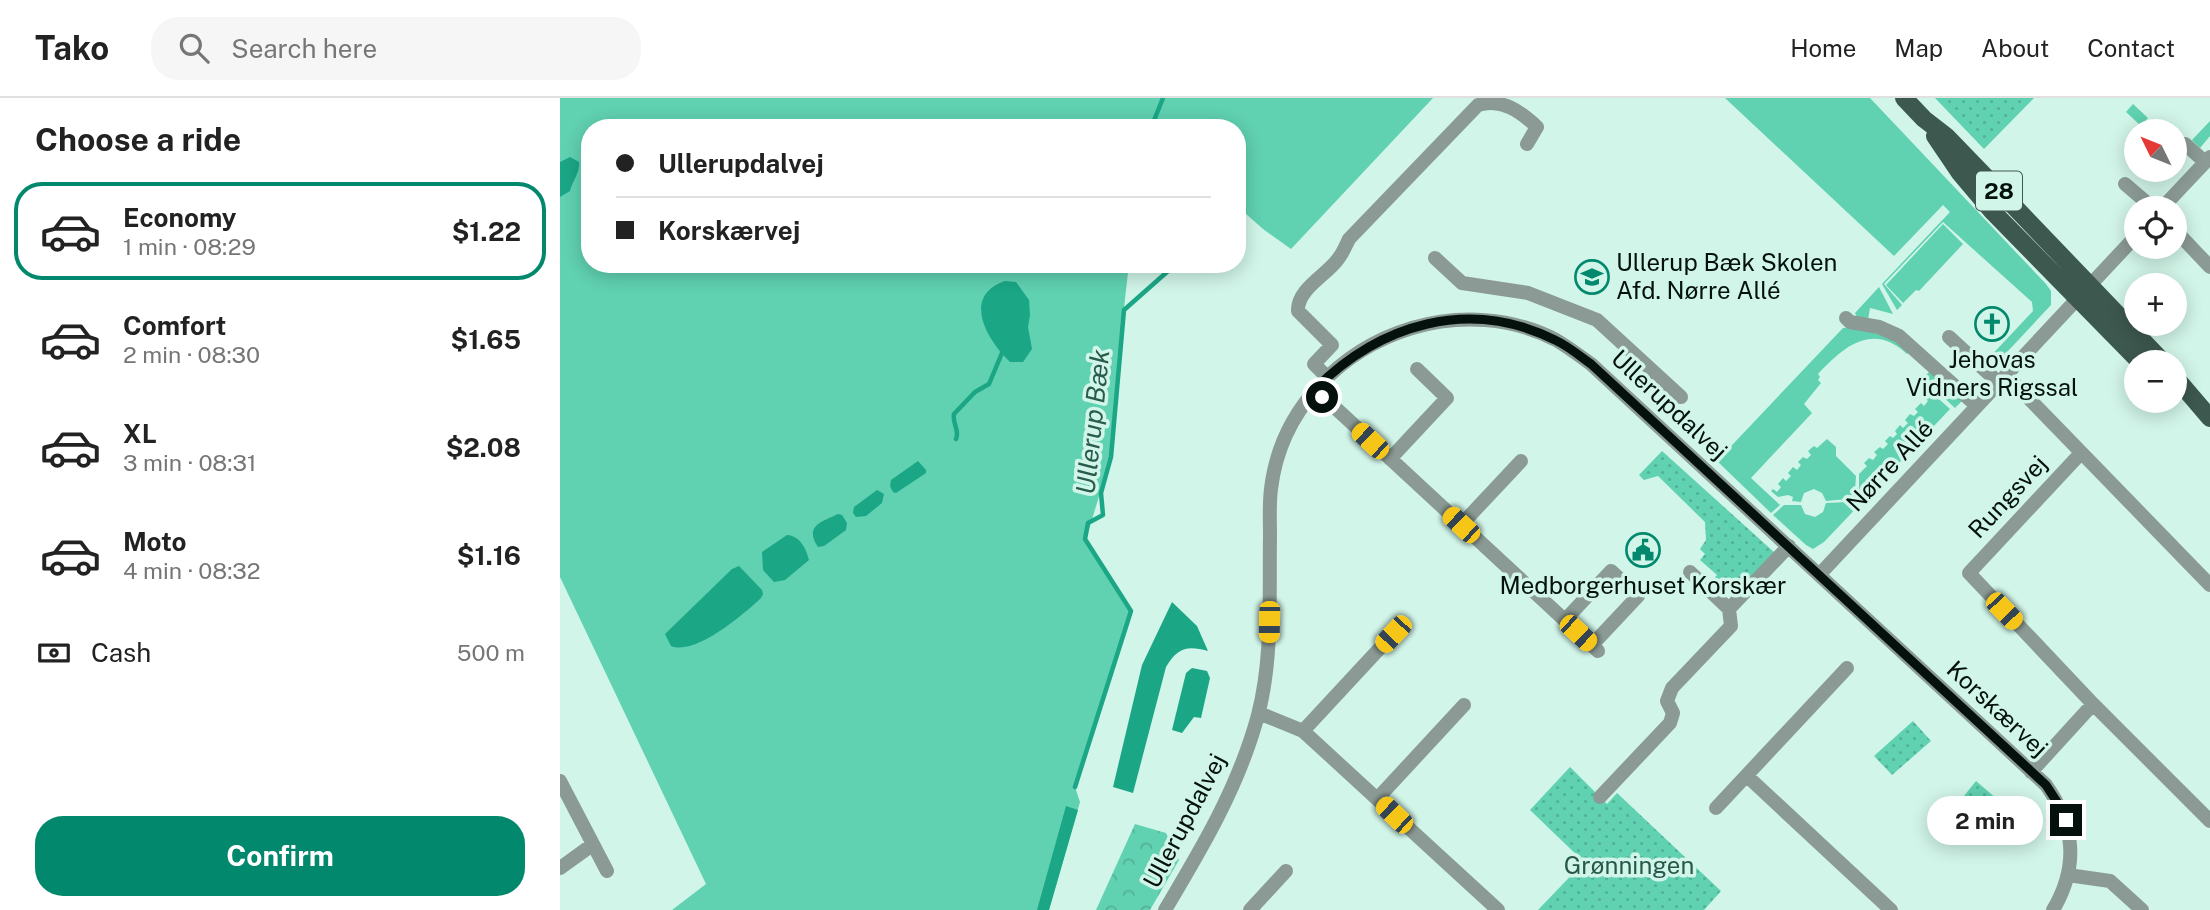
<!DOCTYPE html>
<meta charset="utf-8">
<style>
body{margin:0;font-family:"Public Sans",sans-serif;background:#f6f6f6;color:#222;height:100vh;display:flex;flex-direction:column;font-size:26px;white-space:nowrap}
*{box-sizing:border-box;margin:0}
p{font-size:23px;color:#767676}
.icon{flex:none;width:38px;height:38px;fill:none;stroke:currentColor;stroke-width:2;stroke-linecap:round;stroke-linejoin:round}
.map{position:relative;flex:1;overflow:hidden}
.sheet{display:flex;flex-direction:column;background:#fff;width:560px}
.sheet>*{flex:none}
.top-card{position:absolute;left:21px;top:21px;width:665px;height:154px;border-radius:28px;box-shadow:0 4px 18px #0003;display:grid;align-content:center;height:154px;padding:0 35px;background:#fff}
.needle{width:46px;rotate:313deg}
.controls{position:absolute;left:1564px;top:21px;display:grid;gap:14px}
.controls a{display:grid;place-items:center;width:63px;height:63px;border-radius:50%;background:#fff;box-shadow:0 4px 18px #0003;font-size:35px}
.end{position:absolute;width:32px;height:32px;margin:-16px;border:9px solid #05110d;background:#fff;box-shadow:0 0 0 4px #fff}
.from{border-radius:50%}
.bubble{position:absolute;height:49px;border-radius:24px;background:#fff;box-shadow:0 4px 18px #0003;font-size:23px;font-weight:700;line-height:49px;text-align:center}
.car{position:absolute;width:21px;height:42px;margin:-21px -10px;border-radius:9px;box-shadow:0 0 5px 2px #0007;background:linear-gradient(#f5c518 24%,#345 0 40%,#f5c518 0 76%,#345 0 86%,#f5c518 0)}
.top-card b{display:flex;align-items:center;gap:24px;height:66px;font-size:26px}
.top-card b+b{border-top:2px solid #e0e0e0}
.top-card i{width:18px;height:18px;background:#222}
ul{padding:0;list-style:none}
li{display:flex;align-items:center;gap:21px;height:98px;margin:0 14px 10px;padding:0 21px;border:4px solid transparent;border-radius:28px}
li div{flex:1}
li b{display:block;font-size:26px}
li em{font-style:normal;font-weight:700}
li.current{border-color:#01886d}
li>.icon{width:63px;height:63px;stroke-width:1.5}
h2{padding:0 35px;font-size:32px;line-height:84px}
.pay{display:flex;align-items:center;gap:18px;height:77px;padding:0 35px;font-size:26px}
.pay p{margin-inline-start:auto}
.action{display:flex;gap:14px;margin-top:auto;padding:14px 35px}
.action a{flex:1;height:80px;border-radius:28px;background:#01886d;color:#fff;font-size:28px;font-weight:700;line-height:80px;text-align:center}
header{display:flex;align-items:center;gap:42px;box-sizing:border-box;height:98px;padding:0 35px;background:#fff;border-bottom:2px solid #e0e0e0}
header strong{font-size:33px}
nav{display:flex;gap:38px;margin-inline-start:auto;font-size:24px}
.search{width:490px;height:63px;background:#f6f6f6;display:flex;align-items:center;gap:18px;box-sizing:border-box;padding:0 24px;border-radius:28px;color:#767676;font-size:26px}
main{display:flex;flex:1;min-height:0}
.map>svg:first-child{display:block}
.green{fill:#60d1b1}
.forest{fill:url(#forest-crowns)}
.park{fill:url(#park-dots)}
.water{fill:#1ba686}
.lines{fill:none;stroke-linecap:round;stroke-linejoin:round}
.stream{stroke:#1ba686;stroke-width:4.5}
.minor{stroke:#8b9a95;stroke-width:14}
.major{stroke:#3d584f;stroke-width:18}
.route{stroke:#05110d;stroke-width:9}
.labels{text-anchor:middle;stroke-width:7;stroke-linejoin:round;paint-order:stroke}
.shield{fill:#d1f5e8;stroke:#42554f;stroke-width:2}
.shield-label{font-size:23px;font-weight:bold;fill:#05110d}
.poi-label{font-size:24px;fill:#05110d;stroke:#d1f5e8}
.street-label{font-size:24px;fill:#05110d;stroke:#d1f5e8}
.park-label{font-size:24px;fill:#27594b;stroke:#d1f5e8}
.water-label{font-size:26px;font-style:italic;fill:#295c4d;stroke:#d1f5e8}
</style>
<header>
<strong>Tako</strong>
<div class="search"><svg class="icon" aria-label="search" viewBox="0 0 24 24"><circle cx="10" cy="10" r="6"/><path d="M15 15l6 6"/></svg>Search here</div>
<nav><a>Home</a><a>Map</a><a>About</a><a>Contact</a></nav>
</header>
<main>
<section class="sheet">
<h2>Choose a ride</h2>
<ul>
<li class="current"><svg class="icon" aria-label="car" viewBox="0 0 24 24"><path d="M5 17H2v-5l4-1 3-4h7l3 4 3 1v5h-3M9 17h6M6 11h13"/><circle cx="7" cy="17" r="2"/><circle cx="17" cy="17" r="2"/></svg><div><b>Economy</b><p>1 min · 08:29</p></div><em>$1.22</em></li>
<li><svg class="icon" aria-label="car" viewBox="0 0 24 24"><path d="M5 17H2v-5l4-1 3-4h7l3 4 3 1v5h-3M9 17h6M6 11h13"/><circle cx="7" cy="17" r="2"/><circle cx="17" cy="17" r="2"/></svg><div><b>Comfort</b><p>2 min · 08:30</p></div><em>$1.65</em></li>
<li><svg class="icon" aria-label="car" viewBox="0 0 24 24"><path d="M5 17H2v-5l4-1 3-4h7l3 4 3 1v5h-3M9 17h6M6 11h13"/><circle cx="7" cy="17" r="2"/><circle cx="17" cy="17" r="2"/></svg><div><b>XL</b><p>3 min · 08:31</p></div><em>$2.08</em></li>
<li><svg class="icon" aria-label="car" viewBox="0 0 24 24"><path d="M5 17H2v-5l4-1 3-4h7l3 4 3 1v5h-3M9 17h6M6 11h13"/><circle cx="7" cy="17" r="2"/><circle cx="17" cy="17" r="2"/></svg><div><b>Moto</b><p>4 min · 08:32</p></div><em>$1.16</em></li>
</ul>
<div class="pay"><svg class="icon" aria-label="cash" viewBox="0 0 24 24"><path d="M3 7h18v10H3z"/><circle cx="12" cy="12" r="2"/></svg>Cash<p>500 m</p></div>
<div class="action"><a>Confirm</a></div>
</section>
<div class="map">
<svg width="1650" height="812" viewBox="0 0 1650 812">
<defs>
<pattern id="forest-crowns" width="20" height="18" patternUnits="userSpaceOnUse" patternTransform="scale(1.75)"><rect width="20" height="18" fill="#60d1b1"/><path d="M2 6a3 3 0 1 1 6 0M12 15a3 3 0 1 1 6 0" fill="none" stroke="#52b297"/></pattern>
<pattern id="park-dots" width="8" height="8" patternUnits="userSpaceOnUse" patternTransform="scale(1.75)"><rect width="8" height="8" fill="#60d1b1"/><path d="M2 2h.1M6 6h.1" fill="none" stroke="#52b297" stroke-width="1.8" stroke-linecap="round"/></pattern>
</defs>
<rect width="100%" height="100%" fill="#d1f5e8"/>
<path class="green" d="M0,0H873L731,151L703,131L677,108V30H30V166H569L558,262L551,359L526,441L571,513L515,689L520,704L489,812H112L146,786L0,479Z
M1165,0H1310L1486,186L1491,193V207L1434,268L1427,262L1473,213L1472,204L1383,124L1324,186L1342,207L1337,212L1322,186L1390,114L1383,107L1334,158Z
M1573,6L1588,20L1581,28L1566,14Z
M1650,23V38L1640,50L1632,42Z
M1383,126L1403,146L1359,193L1356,192L1343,205L1326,187Z
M1319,189L1333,216L1310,210L1308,222L1298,221L1295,215Z
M1298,229L1332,240L1349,254L1347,256C1313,224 1284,248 1258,276L1260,279L1258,282L1261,285L1244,306L1252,315L1191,380L1220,407L1211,415L1157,363L1283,230Z
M1370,273L1403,302L1395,310L1363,280Z
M1371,294L1390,311L1306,400L1299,393V376L1307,368L1304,365L1309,360L1313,362L1317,357L1314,354L1320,349L1323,351L1328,346L1325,343L1330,338L1333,340L1337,336L1335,333L1340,327L1343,330L1348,325L1345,322L1350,316L1354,318L1358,314L1355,311L1361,305L1364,308L1368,303L1365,300Z
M1267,341L1276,349V358L1296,378L1295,393L1288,401L1266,403L1262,395L1254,391L1244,395L1241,404L1232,403L1233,399L1228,397L1218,399L1211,393L1213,391L1217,394L1221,389L1218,386L1223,380L1226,383L1231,378L1228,375L1233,369L1237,372L1241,367L1238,364L1243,359L1247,361L1251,357L1248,353L1254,348L1257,350Z
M1297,395L1304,402L1264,444L1253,451L1246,447L1213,417L1224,407H1241L1245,416L1255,419L1263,414L1266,405L1288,404Z"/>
<path class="forest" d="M575,726L606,735L619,762L590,812H536Z"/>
<path class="park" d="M1375,0H1474L1424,51Z
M1102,353L1215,455L1175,499L1162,487L1157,492L1150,485L1157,477L1140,462L1145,456L1140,451L1146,442L1145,424L1098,378L1084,382L1079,377Z
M1353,623L1371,643L1332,677L1314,658Z
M1010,669L1047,706L1057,695L1161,793L1144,812H978L1024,764L970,712Z
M1416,683L1437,701L1408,736L1387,719Z"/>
<path class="water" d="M10,59L19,64C20,75 13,82 10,93L0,99V64Z
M445,183L456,184L469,202L470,217L468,229L472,251L463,264H450C427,242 401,198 445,183Z
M358,363L366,372V375L336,395L333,394L330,388L331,382Z
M317,392L324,396L322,405L306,418L296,419L293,415L294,409Z
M278,416L282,417L287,425L286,432L264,448L258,449C244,428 261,424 278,416Z
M227,437C240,438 246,450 249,462L225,482L214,484L203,472L202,454Z
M179,468L202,492L203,496L201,500C184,516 135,558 111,548L105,536L172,471Z
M612,504L637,528L648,553C627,547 617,550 606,569L573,695L553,689L582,567Z
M632,570L647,573L650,580L641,620L634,619L622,635L612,632L626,575Z
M506,708L518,712L489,812H477Z"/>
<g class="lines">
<path class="stream" d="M591,30L603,0
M396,341C400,332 392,326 394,316L415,294L429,286L442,255
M515,689L571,513L525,441L528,425L543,417L541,395L551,359L564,212L616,166"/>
<path class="minor" d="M1625,46L1645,64
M1565,86L1593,110
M1602,110L1650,59
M1615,132L1650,169
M875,160L902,185L968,195L1037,222L1121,299
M1286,220L1290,224L1319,229L1339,238L1417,308
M1389,239L1439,285
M1446,277L1650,487
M767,279L754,266L772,247L738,213C737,191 767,177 778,161C783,155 786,147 789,141L918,7C942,0 960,13 977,29L967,46
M755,291L1038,553
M1521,355L1409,475L1533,606L1650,723
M830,361L887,300L857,271
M901,427L961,363
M1130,474L1169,511L1229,448
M1260,476L1577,137
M1005,522L1051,473L1078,498L1032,547
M699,615L743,633L938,812
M743,633L833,536
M1471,674L1533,606
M1187,678L1331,812
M0,683L47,773
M1040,699L1110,625L1113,615L1107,603L1112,590L1171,528L1169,511
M817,701L904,607
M1156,710L1287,570
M0,770L32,747
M1508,777L1550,783L1582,812
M605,812C642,750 679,688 698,617C713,560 709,497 710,438C710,423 709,406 711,391C720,313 779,252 852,230C899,216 952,219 996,242C1008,249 1020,258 1031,266L1486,687C1515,728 1519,768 1493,812
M690,812L726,773"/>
<path class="major" d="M1344,0L1364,21L1386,38L1446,100L1603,264
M1375,38L1400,75L1432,113L1580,264
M1615,279L1650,320"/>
</g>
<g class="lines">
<path class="route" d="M762,299L755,291C820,226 909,199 995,242C1008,248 1020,258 1031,266L1486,687L1497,704L1506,722"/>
</g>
<defs>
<g id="school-ring" transform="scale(1.75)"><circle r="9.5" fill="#d1f5e8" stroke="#01886d" stroke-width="1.5"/><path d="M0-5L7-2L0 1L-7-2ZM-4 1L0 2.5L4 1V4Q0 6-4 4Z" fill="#01886d"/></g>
<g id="church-ring" transform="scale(1.75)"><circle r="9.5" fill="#d1f5e8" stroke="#01886d" stroke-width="1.5"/><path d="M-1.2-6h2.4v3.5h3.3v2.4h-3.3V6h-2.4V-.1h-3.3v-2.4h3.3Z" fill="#01886d"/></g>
<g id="civic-ring" transform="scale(1.75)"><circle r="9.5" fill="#d1f5e8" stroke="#01886d" stroke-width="1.5"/><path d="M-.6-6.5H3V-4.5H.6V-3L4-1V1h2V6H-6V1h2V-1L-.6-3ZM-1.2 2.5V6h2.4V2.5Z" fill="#01886d"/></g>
</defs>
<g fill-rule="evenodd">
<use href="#school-ring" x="1032" y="179"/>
<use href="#church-ring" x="1432" y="226"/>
<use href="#civic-ring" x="1083" y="452"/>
</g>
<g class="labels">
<rect class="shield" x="1416" y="73.5" width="46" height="39" rx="5"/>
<g class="shield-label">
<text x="1439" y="101">28</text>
</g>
<g class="poi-label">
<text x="1056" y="173" text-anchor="start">Ullerup Bæk Skolen<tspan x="1056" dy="28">Afd. Nørre Allé</tspan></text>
<text x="1432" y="270">Jehovas<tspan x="1432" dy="28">Vidners Rigssal</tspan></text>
<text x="1083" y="496">Medborgerhuset Korskær</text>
</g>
<g class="street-label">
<text transform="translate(1109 307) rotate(43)" y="8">Ullerupdalvej</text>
<text transform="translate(1330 368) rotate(-47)" y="8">Nørre Allé</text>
<text transform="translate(1448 399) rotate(-47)" y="8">Rungsvej</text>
<text transform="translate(1437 611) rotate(43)" y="8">Korskærvej</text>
<text transform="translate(625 723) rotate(-62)" y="8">Ullerupdalvej</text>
</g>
<g class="park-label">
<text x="1069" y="776">Grønningen</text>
</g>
<g class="water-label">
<text transform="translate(533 324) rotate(-84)" y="9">Ullerup Bæk</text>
</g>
</g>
</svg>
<div class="controls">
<a><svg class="needle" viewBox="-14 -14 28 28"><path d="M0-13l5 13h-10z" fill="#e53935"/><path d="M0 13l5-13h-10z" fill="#767676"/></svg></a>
<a><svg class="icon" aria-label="locate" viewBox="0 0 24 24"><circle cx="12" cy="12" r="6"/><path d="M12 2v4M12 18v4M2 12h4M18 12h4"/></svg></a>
<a>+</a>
<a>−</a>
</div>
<i class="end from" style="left:762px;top:299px"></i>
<i class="end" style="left:1506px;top:722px"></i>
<div class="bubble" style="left:1367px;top:698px;width:116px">2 min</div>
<i class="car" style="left:810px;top:343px;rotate:313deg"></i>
<i class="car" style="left:901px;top:427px;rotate:313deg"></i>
<i class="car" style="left:1444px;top:513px;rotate:136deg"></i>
<i class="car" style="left:709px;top:524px;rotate:181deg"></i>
<i class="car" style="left:1018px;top:535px;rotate:133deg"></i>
<i class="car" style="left:833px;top:536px;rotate:223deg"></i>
<i class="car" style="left:834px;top:717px;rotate:314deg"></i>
<div class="top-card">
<b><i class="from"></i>Ullerupdalvej</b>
<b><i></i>Korskærvej</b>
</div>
</div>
</main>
